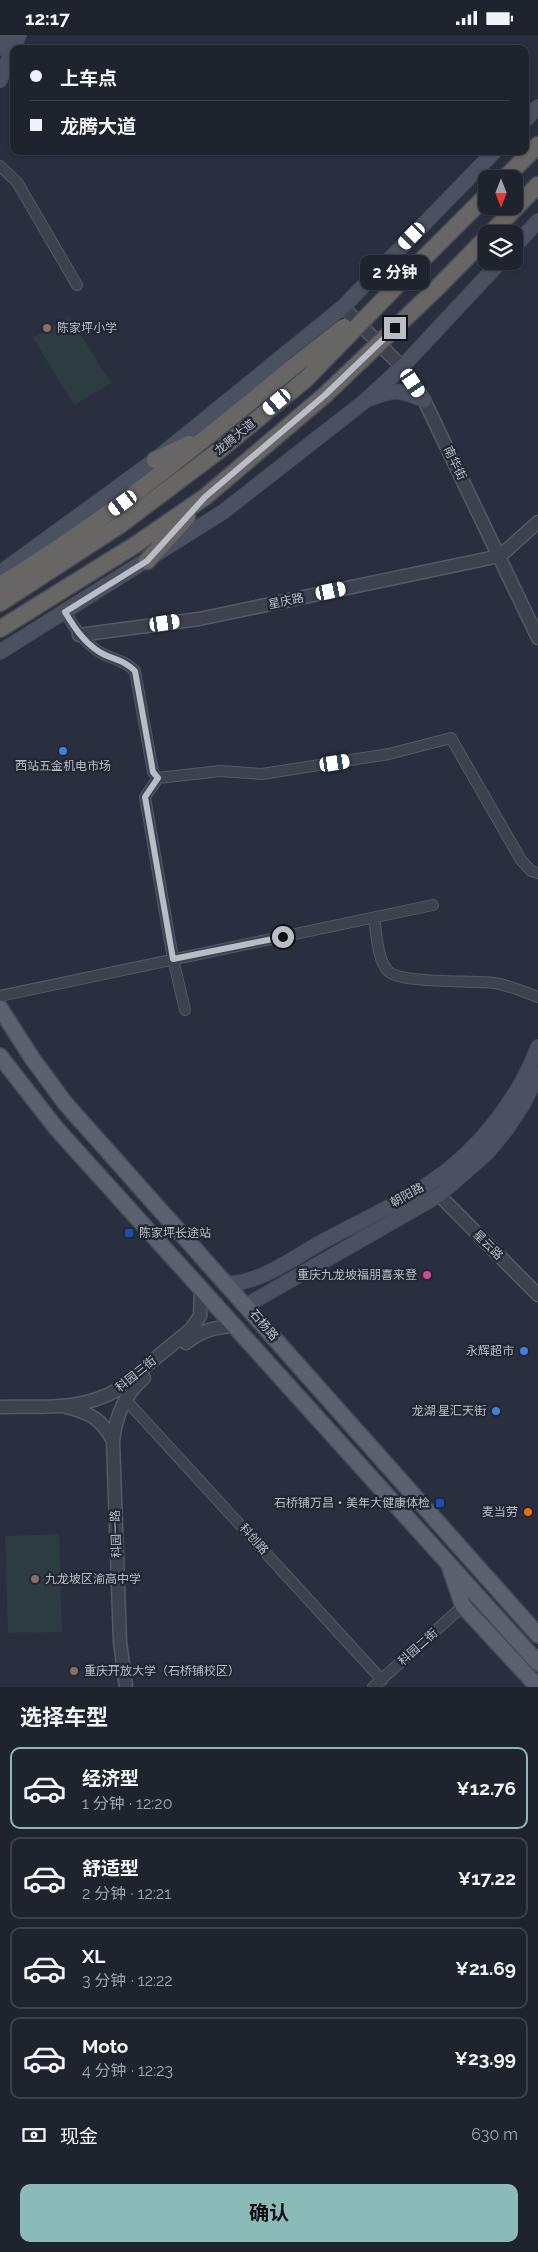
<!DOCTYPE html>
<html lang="zh">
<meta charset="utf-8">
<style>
body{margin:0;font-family:Raleway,"Noto Sans SC",sans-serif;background:#272b36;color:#f1f3f6;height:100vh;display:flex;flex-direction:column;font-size:19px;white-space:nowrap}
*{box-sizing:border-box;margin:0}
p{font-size:16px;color:#a1a4aa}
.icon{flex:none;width:28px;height:28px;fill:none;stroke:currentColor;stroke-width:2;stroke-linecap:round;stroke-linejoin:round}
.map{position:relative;height:1652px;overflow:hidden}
.sheet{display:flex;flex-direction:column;background:#1f232e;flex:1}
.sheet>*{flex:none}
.banner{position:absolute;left:10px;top:10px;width:519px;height:110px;border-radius:10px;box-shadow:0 1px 4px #0004,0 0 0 1px #3c404a;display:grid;align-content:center;height:110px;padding:0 20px;background:#1f232e}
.needle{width:32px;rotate:180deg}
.controls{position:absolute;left:478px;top:135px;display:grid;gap:10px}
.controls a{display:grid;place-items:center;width:45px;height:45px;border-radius:10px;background:#1f232e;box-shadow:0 1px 4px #0004,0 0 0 1px #3c404a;font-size:25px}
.end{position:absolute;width:22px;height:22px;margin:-11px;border:6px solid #b9bdc8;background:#111;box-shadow:0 0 0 2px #111}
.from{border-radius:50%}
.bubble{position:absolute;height:35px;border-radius:10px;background:#1f232e;box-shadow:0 1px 4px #0004,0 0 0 1px #3c404a;font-size:16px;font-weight:700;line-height:35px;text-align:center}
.car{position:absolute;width:15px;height:30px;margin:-15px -8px;border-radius:6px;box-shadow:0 0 4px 1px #0007;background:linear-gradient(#fff 24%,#345 0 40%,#fff 0 76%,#345 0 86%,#fff 0)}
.banner b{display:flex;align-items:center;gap:18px;height:48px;font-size:19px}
.banner b+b{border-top:1px solid #3c404a}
.banner i{width:12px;height:12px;background:#f1f3f6}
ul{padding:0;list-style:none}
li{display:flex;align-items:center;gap:15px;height:82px;margin:0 10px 8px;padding:0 10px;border:2px solid #3c404a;border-radius:10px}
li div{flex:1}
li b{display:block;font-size:19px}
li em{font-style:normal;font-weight:700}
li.active{border-color:#8bbbb9}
li>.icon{width:45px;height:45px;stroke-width:1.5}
h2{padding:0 20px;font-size:22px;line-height:60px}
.pay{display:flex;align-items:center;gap:12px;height:55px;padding:0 20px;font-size:19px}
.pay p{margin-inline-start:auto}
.primary-button{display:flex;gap:10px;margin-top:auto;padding:10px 20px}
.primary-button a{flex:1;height:58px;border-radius:10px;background:#8bbbb9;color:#111;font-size:20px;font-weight:700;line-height:58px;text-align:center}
.status{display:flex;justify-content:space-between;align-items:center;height:35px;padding:0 25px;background:#1f232e;direction:ltr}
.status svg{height:14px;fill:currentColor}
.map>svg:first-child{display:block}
.pitch{fill:#2c3c40}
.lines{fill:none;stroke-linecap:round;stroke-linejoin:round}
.minor-casing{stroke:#555a65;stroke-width:12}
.tertiary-casing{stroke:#555a65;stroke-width:15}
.secondary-casing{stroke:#464b57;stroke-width:16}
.primary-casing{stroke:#464b57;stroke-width:18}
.trunk-casing{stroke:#454a55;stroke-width:19}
.minor{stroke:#3d424e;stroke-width:10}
.tertiary{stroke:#3d424e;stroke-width:12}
.secondary{stroke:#4b5160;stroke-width:14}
.primary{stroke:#5b616e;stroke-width:15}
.trunk{stroke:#676664;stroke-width:16}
.trunk-bridge-casing{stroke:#454a55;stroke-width:19;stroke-linecap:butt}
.trunk-bridge{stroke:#676664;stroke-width:16}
.route{stroke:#b9bdc8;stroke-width:6}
.education-dot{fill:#8d6e63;stroke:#222733;stroke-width:2}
.shop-dot{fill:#3f7fe0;stroke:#222733;stroke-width:2}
.transit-dot{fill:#1a4fb4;stroke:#222733;stroke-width:2}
.hotel-dot{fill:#d1479c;stroke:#222733;stroke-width:2}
.food-dot{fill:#e8710a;stroke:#222733;stroke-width:2}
.labels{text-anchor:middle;stroke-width:4.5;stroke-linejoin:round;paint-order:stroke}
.poi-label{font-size:12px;fill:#b9bdc8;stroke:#222733;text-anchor:end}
.street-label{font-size:12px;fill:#b9bdc8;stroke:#222733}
</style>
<div class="status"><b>12:17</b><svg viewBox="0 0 49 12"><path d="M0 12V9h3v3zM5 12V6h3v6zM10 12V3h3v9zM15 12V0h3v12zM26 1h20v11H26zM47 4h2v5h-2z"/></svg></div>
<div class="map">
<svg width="538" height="1652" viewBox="0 0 538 1652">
<rect width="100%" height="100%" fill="#292f3e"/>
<path class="pitch" d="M69,281L111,348L74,370L33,303Z
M59,1499L62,1597L8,1598L5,1501Z"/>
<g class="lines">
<g class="minor-casing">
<path id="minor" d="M0,131L17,147L77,250
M65,577C74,592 83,606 98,616C111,625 122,623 135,636L153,737L158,743L220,736L262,739L389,719L451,703L521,825L531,836L538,838
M158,743L145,762L173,924L185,975
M374,884C377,899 377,924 388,936C400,949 473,945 494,948C509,950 524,957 538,962
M0,961L433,870
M125,1364L382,1645
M373,1652L463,1571"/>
</g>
<g class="tertiary-casing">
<path id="tertiary" d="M343,272L402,332L424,365L538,603
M79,600L199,584L500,521L538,487
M439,1160L538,1260
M186,1308C202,1295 215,1292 235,1291
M0,1372C41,1371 81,1376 117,1355L191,1294L200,1281L201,1253
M66,1372C90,1378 102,1384 113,1406L120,1607L126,1652
M113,1406C116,1381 124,1360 144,1343"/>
</g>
<g class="secondary-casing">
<path id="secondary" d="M0,13L6,0
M0,45L19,0
M525,85L538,72
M514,212L538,186
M372,363C395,353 403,356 424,365
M0,538L155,425L343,272L495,116
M0,617L223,477L365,366L402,332L501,226
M227,1249C262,1247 290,1225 320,1208C356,1188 396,1171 430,1148C478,1116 518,1065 538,1012
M247,1270L439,1160L487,1118L506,1095L523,1069L538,1039"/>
</g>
<g class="primary-casing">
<path id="primary" d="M0,973L32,1023L65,1068L538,1600
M0,1021L56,1093L538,1628
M450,1533L463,1571L538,1652"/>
</g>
<g class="trunk-casing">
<path id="trunk" d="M504,144L538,110
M490,199L538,150
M414,233L486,161
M437,253L486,203
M155,425L189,409
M147,526L187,482
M0,550C105,487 199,409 293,332
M0,568L120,490L221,414L306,344
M0,594L135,510L205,462L325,360"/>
</g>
<use href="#minor" class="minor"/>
<use href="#tertiary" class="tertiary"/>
<use href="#secondary" class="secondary"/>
<use href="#primary" class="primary"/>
<use href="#trunk" class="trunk"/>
<g class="trunk-bridge-casing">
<path id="trunk-bridge" d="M293,332L344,292
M306,344L414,233
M325,360L437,253"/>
</g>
<use href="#trunk-bridge" class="trunk-bridge"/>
</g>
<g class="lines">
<path class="route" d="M283,902L173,924L145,762L158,743L153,737L135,636C122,623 111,625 98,616C83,606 74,592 65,577L147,526L205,462L325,360L395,293"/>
</g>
<g class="education-dot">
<circle cx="47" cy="293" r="5"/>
<circle cx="35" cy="1544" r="5"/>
<circle cx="74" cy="1636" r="5"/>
</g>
<g class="shop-dot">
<circle cx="63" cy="716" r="5"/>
<circle cx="524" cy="1316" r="5"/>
<circle cx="496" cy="1376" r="5"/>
</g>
<g class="transit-dot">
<rect x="124" y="1193" width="10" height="10" rx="2.5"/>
<rect x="435" y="1463" width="10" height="10" rx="2.5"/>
</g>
<circle class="hotel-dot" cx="427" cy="1240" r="5"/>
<circle class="food-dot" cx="528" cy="1477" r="5"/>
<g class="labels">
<g class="poi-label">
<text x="57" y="297" text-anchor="start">陈家坪小学</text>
<text x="63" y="735" text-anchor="middle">西站五金机电市场</text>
<text x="139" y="1202" text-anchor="start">陈家坪长途站</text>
<text x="417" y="1244">重庆九龙坡福朋喜来登</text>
<text x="514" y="1320">永辉超市</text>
<text x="486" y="1380">龙湖·星汇天街</text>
<text x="430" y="1472">石桥铺万昌‧美年大健康体检</text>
<text x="518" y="1481">麦当劳</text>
<text x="45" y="1548" text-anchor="start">九龙坡区渝高中学</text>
<text x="84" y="1640" text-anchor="start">重庆开放大学（石桥铺校区）</text>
</g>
<g class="street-label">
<text transform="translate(235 402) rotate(-39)" y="4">龙腾大道</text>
<text transform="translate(455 428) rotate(64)" y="4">南华街</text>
<text transform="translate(286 566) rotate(-12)" y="4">星庆路</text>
<text transform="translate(407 1160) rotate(-29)" y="4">朝阳路</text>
<text transform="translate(488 1210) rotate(45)" y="4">星云路</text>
<text transform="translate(264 1290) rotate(49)" y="4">石杨路</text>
<text transform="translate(136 1339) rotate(-39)" y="4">科园三街</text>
<text transform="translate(116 1499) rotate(-92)" y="4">科园一路</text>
<text transform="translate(254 1504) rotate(48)" y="4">科创路</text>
<text transform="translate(418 1612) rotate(-42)" y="4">科园二街</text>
</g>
</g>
</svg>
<div class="controls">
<a><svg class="needle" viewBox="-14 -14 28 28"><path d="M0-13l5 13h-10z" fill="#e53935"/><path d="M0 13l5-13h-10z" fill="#a1a4aa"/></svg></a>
<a><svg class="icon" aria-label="layers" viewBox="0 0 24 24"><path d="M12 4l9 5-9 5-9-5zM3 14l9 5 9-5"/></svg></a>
</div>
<i class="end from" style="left:283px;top:902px"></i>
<i class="end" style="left:395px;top:293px"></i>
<div class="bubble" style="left:360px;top:220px;width:70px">2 分钟</div>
<i class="car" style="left:412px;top:201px;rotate:224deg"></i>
<i class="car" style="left:413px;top:348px;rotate:146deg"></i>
<i class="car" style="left:277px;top:367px;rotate:230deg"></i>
<i class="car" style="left:123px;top:468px;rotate:234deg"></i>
<i class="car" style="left:331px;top:556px;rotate:78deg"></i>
<i class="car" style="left:165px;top:588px;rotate:82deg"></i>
<i class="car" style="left:335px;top:728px;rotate:81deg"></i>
<div class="banner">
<b><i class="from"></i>上车点</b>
<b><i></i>龙腾大道</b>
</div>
</div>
<section class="sheet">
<h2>选择车型</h2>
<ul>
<li class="active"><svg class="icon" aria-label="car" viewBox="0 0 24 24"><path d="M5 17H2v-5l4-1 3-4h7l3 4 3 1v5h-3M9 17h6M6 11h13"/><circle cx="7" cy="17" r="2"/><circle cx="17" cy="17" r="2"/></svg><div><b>经济型</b><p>1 分钟 · 12:20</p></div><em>¥12.76</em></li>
<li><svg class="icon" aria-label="car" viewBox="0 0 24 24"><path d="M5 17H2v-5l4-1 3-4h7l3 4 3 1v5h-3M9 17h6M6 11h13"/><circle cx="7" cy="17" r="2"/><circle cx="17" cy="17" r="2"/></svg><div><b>舒适型</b><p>2 分钟 · 12:21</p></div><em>¥17.22</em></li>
<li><svg class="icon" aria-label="car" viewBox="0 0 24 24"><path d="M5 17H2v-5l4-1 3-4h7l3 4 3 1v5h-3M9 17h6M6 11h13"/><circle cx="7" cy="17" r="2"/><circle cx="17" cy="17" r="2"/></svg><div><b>XL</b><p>3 分钟 · 12:22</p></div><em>¥21.69</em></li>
<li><svg class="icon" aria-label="car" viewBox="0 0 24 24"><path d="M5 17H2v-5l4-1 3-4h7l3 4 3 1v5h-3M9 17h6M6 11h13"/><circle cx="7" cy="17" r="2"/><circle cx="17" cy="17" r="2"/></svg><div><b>Moto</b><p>4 分钟 · 12:23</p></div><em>¥23.99</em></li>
</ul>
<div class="pay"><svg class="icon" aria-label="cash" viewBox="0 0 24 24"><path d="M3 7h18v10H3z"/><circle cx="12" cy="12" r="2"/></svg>现金<p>630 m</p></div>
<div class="primary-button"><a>确认</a></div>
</section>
